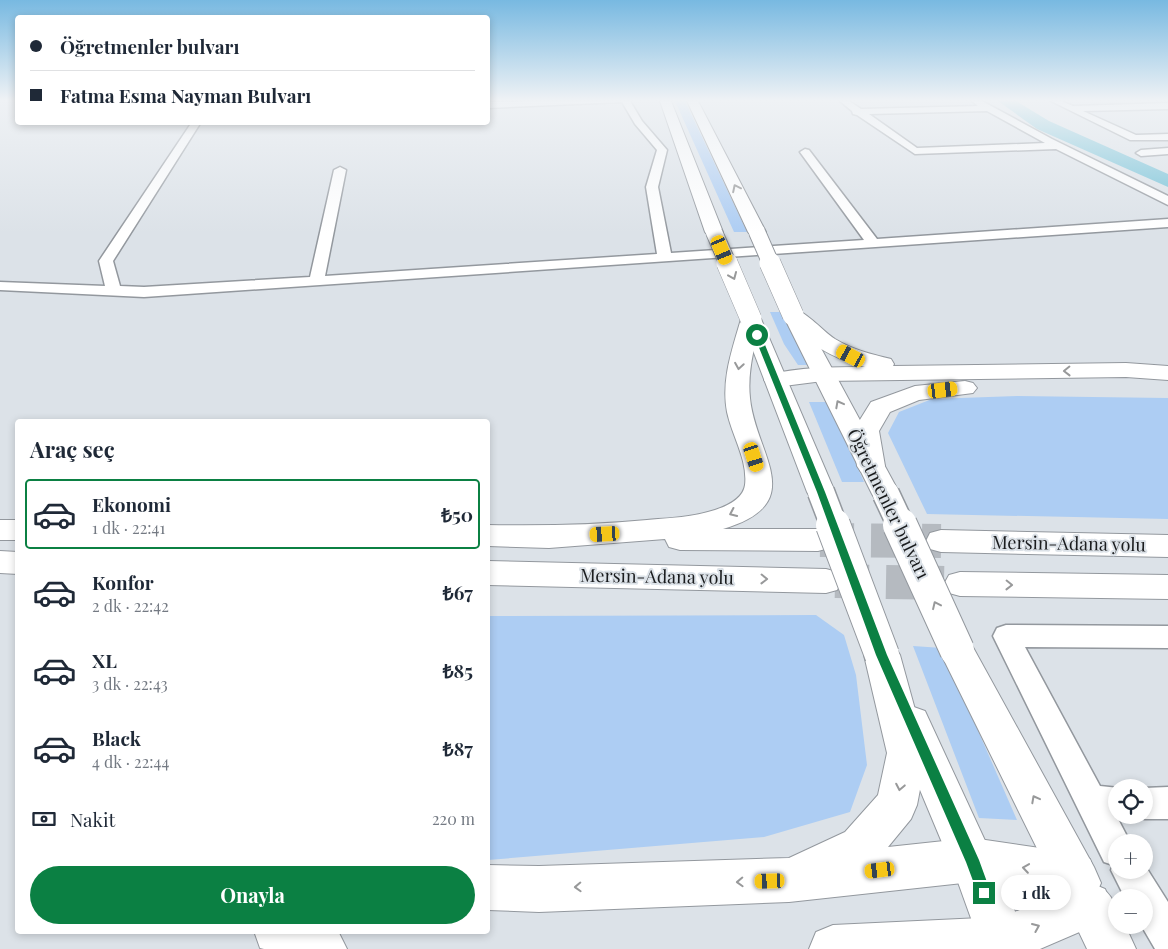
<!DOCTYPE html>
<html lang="tr">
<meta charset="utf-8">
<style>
body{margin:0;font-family:"Playfair Display",serif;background:#f6f6f7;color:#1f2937;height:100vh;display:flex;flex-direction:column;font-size:19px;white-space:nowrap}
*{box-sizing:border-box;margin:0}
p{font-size:16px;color:#747a83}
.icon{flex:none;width:28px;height:28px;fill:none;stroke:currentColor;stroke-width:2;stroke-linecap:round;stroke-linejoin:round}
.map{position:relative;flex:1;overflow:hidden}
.drawer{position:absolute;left:15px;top:419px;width:475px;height:515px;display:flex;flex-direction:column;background:#fff;border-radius:5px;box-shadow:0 2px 8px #0003}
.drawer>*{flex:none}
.banner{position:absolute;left:15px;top:15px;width:475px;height:110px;border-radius:5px;box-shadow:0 2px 8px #0003;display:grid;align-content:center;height:110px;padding:0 15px;background:#fff}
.tools{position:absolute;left:1108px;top:779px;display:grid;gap:10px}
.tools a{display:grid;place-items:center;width:45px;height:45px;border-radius:50%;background:#fff;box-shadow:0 2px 8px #0003;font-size:25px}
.end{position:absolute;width:22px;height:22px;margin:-11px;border:6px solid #0b8043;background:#fff;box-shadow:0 0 0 2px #fff}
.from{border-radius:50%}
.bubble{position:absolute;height:35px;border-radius:18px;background:#fff;box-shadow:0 2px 8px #0003;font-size:16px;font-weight:700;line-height:35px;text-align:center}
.car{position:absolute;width:15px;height:30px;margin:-15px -8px;border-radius:6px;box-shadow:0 0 4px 1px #0007;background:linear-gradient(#f5c518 24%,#345 0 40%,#f5c518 0 76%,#345 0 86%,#f5c518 0)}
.banner b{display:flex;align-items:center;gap:18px;height:48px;font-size:19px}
.banner b+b{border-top:1px solid #e0e1e3}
.banner i{width:12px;height:12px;background:#1f2937}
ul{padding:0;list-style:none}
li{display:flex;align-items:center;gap:15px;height:70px;margin:0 10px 8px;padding:0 5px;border:2px solid transparent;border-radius:5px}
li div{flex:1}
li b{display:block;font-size:19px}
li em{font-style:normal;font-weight:700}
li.current{border-color:#0b8043}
li>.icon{width:45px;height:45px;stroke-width:1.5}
h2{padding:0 15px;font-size:22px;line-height:60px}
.pay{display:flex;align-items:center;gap:12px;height:55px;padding:0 15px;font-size:19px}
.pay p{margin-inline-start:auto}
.button{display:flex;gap:10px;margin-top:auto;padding:10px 15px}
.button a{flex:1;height:58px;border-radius:30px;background:#0b8043;color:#fff;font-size:20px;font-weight:700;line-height:58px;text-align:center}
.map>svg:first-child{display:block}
.green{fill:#adcdf3}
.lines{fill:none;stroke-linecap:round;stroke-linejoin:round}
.river{fill:#70c0d6;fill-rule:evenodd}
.highway-tunnel{stroke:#b5bac0;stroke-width:34;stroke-dasharray:34 17;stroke-linecap:butt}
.street-casing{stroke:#93989e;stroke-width:3}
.secondary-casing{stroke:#93989e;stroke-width:2}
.primary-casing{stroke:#93989e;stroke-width:2}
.highway-casing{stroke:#93989e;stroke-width:2}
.street{fill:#fff;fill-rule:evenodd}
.secondary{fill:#fff;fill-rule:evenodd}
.primary{fill:#fff;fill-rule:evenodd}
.highway{fill:#fff;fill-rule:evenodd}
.primary-bridge-far3-casing{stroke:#93989e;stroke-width:18;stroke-linecap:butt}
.primary-bridge-far2-casing{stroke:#93989e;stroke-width:22;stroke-linecap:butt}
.primary-bridge-far1-casing{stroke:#93989e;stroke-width:29;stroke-linecap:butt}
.primary-bridge-casing{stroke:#93989e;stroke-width:36;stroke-linecap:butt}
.primary-bridge-far3{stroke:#fff;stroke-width:16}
.primary-bridge-far2{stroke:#fff;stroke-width:21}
.primary-bridge-far1{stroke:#fff;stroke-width:26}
.primary-bridge{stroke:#fff;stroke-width:34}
.oneway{stroke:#98999a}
.route{fill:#0b8043}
.labels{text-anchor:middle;stroke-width:4;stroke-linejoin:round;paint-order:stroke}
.street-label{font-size:18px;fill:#1a1c1e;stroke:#dce2e8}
</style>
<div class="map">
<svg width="1168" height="949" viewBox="0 0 1168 949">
<rect width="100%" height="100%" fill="#dce2e8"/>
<path class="green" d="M675,101H685L747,232H734Z
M770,312H785L811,365H798L784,344Z
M1017,396L1168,398V519L927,514L888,433L899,412L932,399Z
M809,402H829L864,482H842Z
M816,615L844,635L856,675L867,765L850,812L764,837L488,860V616Z
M913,646L942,648L1017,820L979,818Z"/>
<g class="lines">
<path class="river" d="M998,101H1016L1049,121L1168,174V187L1037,129Z"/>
<path class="highway-tunnel" d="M820,540L941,541
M835,581L944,583"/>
<g class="street-casing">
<path id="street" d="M545,101H630L642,121L667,150L658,187L671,253L864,240L800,152L805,149L809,150L877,239L1168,219V227L144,297L0,290V282L105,286L99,261L192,122H201L113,261L120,286L144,287L310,277L334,170L340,167L346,170L325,276L657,254L646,187L657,150L635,124L622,102L488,108V102Z
M840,101H849L861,109L978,106L972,101H982L1052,139L1168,196V205L1056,149L915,154L857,115L853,114L852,111ZM987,111L1045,143L917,148L869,114Z
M1051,101H1061L1073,106L1168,103V109L1083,111L1136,135L1168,134V140H1130Z
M1168,148V154L1141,156L1136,153L1141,150Z
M1006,625L1168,626V648L1025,647L1100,786L1119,788H1116V815H1123L1117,817L1130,842H1116V870H1144V864L1168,902V949H1155L1141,925H1144V898H1125L1111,870L1113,865L1104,862L993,636L997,628Z
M1168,787V819H1144L1135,815H1144V788Z"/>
</g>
<g class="secondary-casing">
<path id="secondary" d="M972,838L988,844L1030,949H982L950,860L956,844Z
M1089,882C1112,891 1116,900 1116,925H1125L1136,949H1087L1066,905L1073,889Z"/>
</g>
<g class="primary-casing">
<path id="primary" d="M660,101H671L723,232L720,236H708L705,232Z
M687,101H698L766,232L763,236H751L748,232Z
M793,309L800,311L803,315L900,494L896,501L886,503L876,501L872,494L783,315L786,311Z
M751,313L758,315L761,319L835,492L831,499L821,501L811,499L807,492L741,319L744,315Z
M957,636L969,640L1094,867L1101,883L1094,899L1078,906L1062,899L939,650L945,640Z
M911,706L925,711L994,860L988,876L972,882L956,876L892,723L897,711Z"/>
</g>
<g class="highway-casing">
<path id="highway" d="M793,309C809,313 821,330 835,339C853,350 871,354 891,359L894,364L893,366L1126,363L1168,366V380L1126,377L823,381L776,387L768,385L764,380L768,375C799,367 832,367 865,367C834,359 801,341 783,315L786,311Z
M751,313L758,315L761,319C755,345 747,371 750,398C755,454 811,503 723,529H818L829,532L833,540L829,548L818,551L680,550L669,547L665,539L549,548L488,546V525C541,526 594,525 647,520C669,518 694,517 715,510C727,506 743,499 745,485C748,460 732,436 727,412C721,380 732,350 741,319L744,315Z
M965,381L973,383L977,388L973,393L919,400L890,412L879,431L885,466L881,472L871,475L861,472L857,466L853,431L871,402L915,386Z
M0,520H18V540H0Z
M941,530L1168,535V557L941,552L930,549L926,541L930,533Z
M0,551L18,552V574L0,573Z
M488,561L826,569L837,572L842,581L837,590L826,593L488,585Z
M960,572L1168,575V599L960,596L949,593L944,584L949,575Z
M882,640L894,645L900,655L927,753L917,805L911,819L888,847L972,838L1074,853L1090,859L1096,875L1093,884L1105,889L1112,905L1105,921L1040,949H809L816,932L833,925L1002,917L1057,895L972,882L789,902L539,912L488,910V865L539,866L789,858L845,832L878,795L887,753L864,655L870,645Z
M254,931H338L347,949H264L260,948Z"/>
</g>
<use href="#street" class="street"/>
<use href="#secondary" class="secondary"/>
<use href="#primary" class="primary"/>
<use href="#highway" class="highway"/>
<g class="primary-bridge-far3-casing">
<path id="primary-bridge-far3" d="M714,232L728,264
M757,232L771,264"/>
</g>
<g class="primary-bridge-far2-casing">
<path id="primary-bridge-far2" d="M727,263L751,319
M770,263L793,315"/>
</g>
<g class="primary-bridge-far1-casing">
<path id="primary-bridge-far1" d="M821,492L834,526
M886,494L901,526"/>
</g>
<g class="primary-bridge-casing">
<path id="primary-bridge" d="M833,525L882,655
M900,525L957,650"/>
</g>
<use href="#primary-bridge-far3" class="primary-bridge-far3"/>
<use href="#primary-bridge-far2" class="primary-bridge-far2"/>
<use href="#primary-bridge-far1" class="primary-bridge-far1"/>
<use href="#primary-bridge" class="primary-bridge"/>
</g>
<defs><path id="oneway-chevron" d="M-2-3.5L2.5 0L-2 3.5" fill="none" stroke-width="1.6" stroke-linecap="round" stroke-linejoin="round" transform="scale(1.25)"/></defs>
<g class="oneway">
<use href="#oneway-chevron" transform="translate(736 188) rotate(-116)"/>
<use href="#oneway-chevron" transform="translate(733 276) rotate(67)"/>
<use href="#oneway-chevron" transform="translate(739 366) rotate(99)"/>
<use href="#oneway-chevron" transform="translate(1067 371) rotate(179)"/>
<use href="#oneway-chevron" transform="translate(839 404) rotate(-118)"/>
<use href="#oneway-chevron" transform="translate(733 513) rotate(155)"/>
<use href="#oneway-chevron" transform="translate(764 579) rotate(1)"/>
<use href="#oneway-chevron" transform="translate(1009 585) rotate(1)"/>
<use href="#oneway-chevron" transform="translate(936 605) rotate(-115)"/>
<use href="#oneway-chevron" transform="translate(900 787) rotate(101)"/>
<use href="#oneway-chevron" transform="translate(1035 799) rotate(-118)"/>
<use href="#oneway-chevron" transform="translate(1026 868) rotate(-172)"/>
<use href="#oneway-chevron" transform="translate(740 882) rotate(178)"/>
<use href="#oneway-chevron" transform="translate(578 887) rotate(178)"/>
<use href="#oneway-chevron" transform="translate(1036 927) rotate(-23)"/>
</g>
<linearGradient id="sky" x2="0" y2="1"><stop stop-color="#78b9e1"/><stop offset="0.43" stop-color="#eff2f5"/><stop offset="1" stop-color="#eff2f5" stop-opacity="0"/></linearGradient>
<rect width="1168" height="233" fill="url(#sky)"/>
<path class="route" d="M757,333L761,335L825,492L887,655L979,860L991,893L989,897L984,899L979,897L966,862L876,655L817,492L754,335Z"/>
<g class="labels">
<g class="street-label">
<text transform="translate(888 504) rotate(64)" y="6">Öğretmenler bulvarı</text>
<text transform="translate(1069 544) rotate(1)" y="6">Mersin-Adana yolu</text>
<text transform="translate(657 577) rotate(1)" y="6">Mersin-Adana yolu</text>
</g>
</g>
</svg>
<div class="tools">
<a><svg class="icon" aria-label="locate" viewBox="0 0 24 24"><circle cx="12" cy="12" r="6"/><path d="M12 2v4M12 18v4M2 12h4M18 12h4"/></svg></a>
<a>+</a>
<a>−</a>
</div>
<i class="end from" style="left:757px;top:335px"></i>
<i class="end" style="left:984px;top:893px"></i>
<div class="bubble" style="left:1001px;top:875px;width:70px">1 dk</div>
<i class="car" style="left:722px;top:250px;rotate:157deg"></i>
<i class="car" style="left:851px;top:356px;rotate:298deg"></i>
<i class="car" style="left:943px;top:390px;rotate:83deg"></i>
<i class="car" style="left:754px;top:457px;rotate:162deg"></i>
<i class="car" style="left:605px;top:534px;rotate:267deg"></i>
<i class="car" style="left:880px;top:870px;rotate:263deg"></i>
<i class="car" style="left:770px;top:881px;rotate:268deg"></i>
<div class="banner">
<b><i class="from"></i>Öğretmenler bulvarı</b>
<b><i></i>Fatma Esma Nayman Bulvarı</b>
</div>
<section class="drawer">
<h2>Araç seç</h2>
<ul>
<li class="current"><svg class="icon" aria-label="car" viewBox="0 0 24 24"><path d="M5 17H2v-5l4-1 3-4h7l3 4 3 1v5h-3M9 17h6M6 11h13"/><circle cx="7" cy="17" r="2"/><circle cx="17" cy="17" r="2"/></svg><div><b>Ekonomi</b><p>1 dk · 22:41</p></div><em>₺50</em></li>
<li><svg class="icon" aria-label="car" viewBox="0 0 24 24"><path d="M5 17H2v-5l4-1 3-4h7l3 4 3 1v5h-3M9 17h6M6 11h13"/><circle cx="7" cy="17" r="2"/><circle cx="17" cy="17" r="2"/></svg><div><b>Konfor</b><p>2 dk · 22:42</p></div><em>₺67</em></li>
<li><svg class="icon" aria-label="car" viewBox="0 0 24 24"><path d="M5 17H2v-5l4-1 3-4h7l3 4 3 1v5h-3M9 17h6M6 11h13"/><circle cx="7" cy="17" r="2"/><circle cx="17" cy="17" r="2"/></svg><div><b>XL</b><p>3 dk · 22:43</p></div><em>₺85</em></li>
<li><svg class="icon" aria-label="car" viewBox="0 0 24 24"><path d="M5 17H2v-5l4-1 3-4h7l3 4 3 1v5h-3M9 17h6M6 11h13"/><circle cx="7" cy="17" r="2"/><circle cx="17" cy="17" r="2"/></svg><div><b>Black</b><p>4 dk · 22:44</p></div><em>₺87</em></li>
</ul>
<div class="pay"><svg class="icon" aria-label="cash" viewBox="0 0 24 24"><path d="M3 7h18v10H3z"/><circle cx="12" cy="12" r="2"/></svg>Nakit<p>220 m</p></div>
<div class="button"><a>Onayla</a></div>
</section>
</div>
